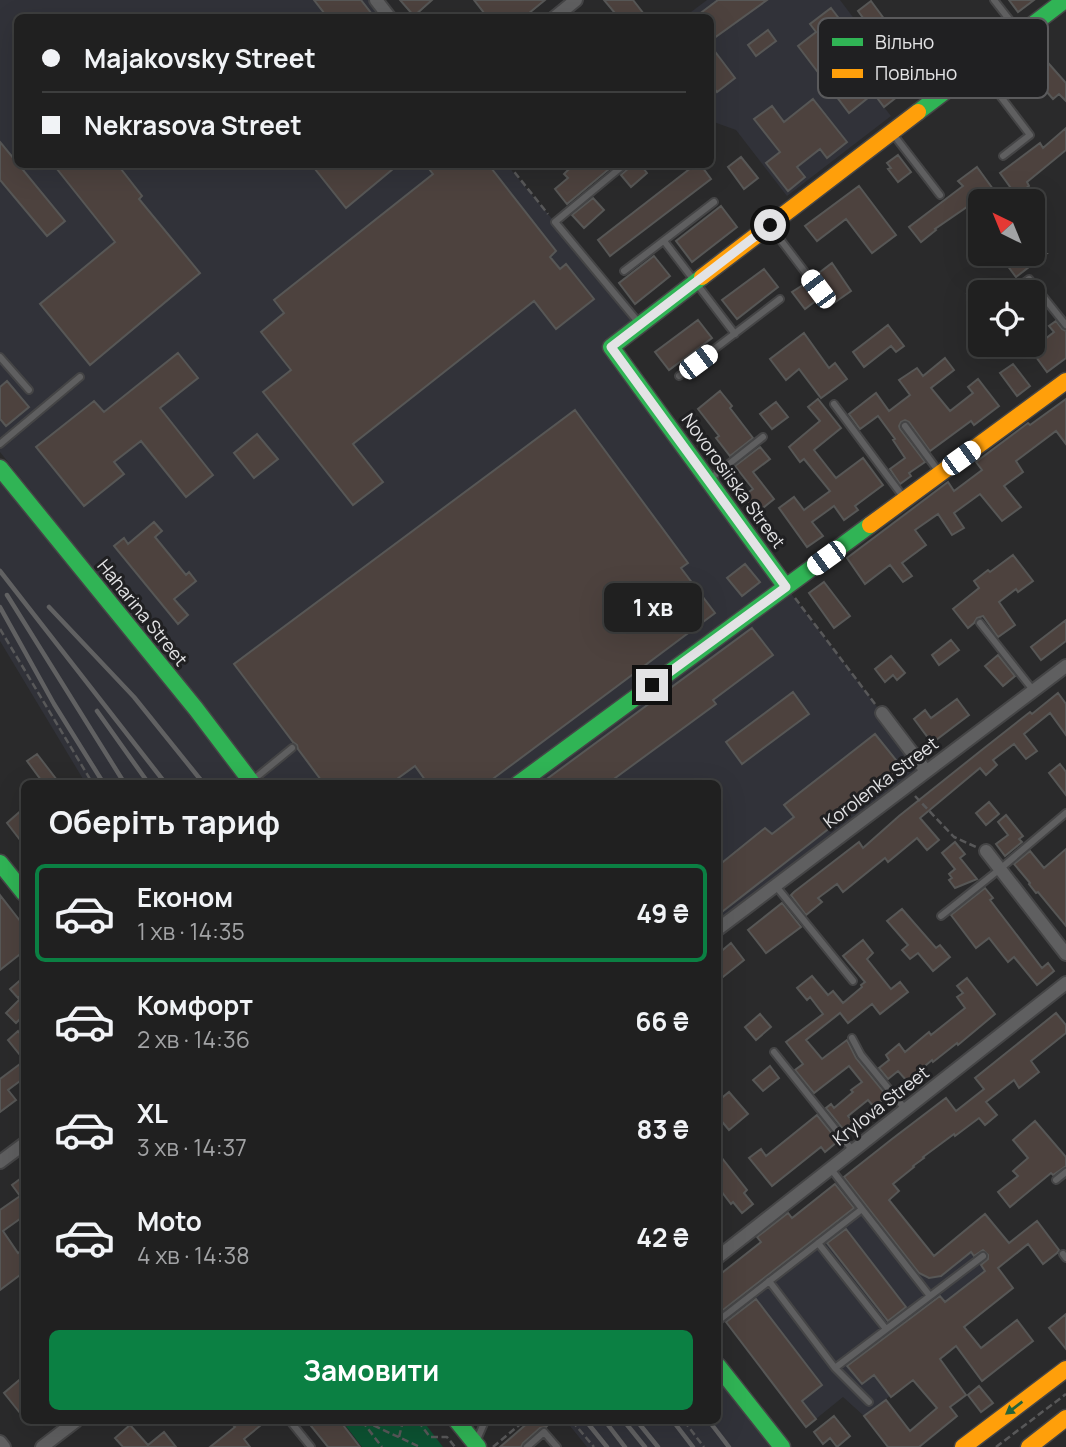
<!DOCTYPE html>
<html lang="uk">
<meta charset="utf-8">
<style>
body{margin:0;font-family:Manrope,sans-serif;background:#282829;color:#f1f3f6;height:100vh;display:flex;flex-direction:column;font-size:26px;white-space:nowrap}
*{box-sizing:border-box;margin:0}
p{font-size:23px;color:#a2a3a5}
.icon{flex:none;width:38px;height:38px;fill:none;stroke:currentColor;stroke-width:2;stroke-linecap:round;stroke-linejoin:round}
.map{position:relative;flex:1;overflow:hidden}
.panel{position:absolute;left:21px;top:780px;width:700px;height:644px;display:flex;flex-direction:column;background:#202020;border-radius:10px;box-shadow:0 7px 28px #0002,0 0 0 2px #3d3e3e}
.panel>*{flex:none}
.banner{position:absolute;left:14px;top:14px;width:700px;height:154px;border-radius:10px;box-shadow:0 7px 28px #0002,0 0 0 2px #3d3e3e;display:grid;align-content:center;height:154px;padding:0 28px;background:#202020}
.needle{width:46px;rotate:317deg}
.buttons{position:absolute;left:968px;top:189px;display:grid;gap:14px}
.buttons a{display:grid;place-items:center;width:77px;height:77px;border-radius:10px;background:#202020;box-shadow:0 7px 28px #0002,0 0 0 2px #3d3e3e;font-size:35px}
.end{position:absolute;width:32px;height:32px;margin:-16px;border:9px solid #e3e3e5;background:#111;box-shadow:0 0 0 4px #111}
.from{border-radius:50%}
.bubble{position:absolute;height:49px;border-radius:10px;background:#202020;box-shadow:0 7px 28px #0002,0 0 0 2px #3d3e3e;font-size:23px;font-weight:700;line-height:49px;text-align:center}
.car{position:absolute;width:21px;height:42px;margin:-21px -10px;border-radius:9px;box-shadow:0 0 5px 2px #0007;background:linear-gradient(#fff 24%,#345 0 40%,#fff 0 76%,#345 0 86%,#fff 0)}
.banner b{display:flex;align-items:center;gap:24px;height:66px;font-size:26px}
.banner b+b{border-top:2px solid #3d3e3e}
.banner i{width:18px;height:18px;background:#f1f3f6}
ul{padding:0;list-style:none}
li{display:flex;align-items:center;gap:21px;height:98px;margin:0 14px 10px;padding:0 14px;border:4px solid transparent;border-radius:10px}
li div{flex:1}
li b{display:block;font-size:26px}
li em{font-style:normal;font-weight:700}
li.active{border-color:#0b8043}
li>.icon{width:63px;height:63px;stroke-width:1.5}
h2{padding:0 28px;font-size:32px;line-height:84px}
.primary-button{display:flex;gap:14px;margin-top:auto;padding:14px 28px}
.primary-button a{flex:1;height:80px;border-radius:10px;background:#0b8043;color:#fff;font-size:28px;font-weight:700;line-height:80px;text-align:center}
.map>svg:first-child{display:block}
.built{fill:#313239}
.green{fill:#0c5232}
.building{fill:#4d423e;stroke:#575756;stroke-width:2}
.lines{fill:none;stroke-linecap:round;stroke-linejoin:round}
.lane-casing{stroke:#454546;stroke-width:10}
.street-casing{stroke:#454546;stroke-width:16}
.fast-casing{stroke:#454546;stroke-width:19}
.slow-casing{stroke:#454546;stroke-width:19}
.path{stroke:#585859;stroke-width:2.5;stroke-dasharray:7 3.5;stroke-linecap:butt}
.lane{stroke:#5f5f60;stroke-width:6}
.street{stroke:#5f5f60;stroke-width:12}
.fast{stroke:#30b455;stroke-width:16}
.slow{stroke:#ff9f0a;stroke-width:16}
.rail{stroke:#616162;stroke-width:4.5}
.oneway{fill:#276339}
.route{stroke:#e3e3e5;stroke-width:9}
.labels{text-anchor:middle;stroke-width:6;stroke-linejoin:round;paint-order:stroke}
.street-label{font-size:18px;fill:#e3e3e5;stroke:#202022}
.key{fill:#202022;stroke:#5a5a5c;stroke-width:2}
.key-label{font-size:19px;fill:#e3e3e5}
</style>
<div class="map">
<svg width="1066" height="1447" viewBox="0 0 1066 1447">
<rect width="100%" height="100%" fill="#2a2a2b"/>
<path class="built" d="M0,0H375L389,17L18,18V164L507,165L640,324L611,347L786,587L926,771L718,928V784H263L0,452Z
M707,0H840L874,45L850,63L891,116L787,196L736,130L711,121L710,18H683Z
M0,479L190,714L245,784H86L0,641Z
M860,1165L934,1256L985,1214L1018,1253L998,1268L1013,1288L965,1326L971,1335L886,1399L922,1446L921,1447H888L864,1416L843,1397L806,1427L718,1311V1276Z
M718,1380L771,1447H587L566,1421H718Z"/>
<path class="green" d="M342,1421H423L443,1447H362Z"/>
<path class="building" d="M314,0H361L375,18H328Z
M400,0H432L414,16Z
M474,0H545L523,18H488Z
M604,0H633L647,18H619Z
M718,0H767L710,41V18H694Z
M1009,0H1034L1018,12Z
M871,1L885,20L872,30L858,11Z
M831,8L860,46L841,60L869,97L849,113L798,46L816,32L810,24Z
M768,30L776,41L756,56L748,45Z
M710,45L735,78L717,92L710,83Z
M912,56L926,74L884,107L869,87Z
M1042,56L1066,83V101L1059,94L1053,99L1027,69Z
M813,99L847,142L827,158L820,149L797,167L805,177L788,191L766,163L780,152L754,119L772,106L784,122Z
M1066,128V150L1027,182L1029,186L1016,195L1000,173L1040,143L1043,148Z
M0,142L65,221L47,236L0,180Z
M898,155L911,172L898,182L888,169L891,168L887,163Z
M741,157L758,178L744,189L728,167Z
M53,164H117L142,196L139,199L200,273L90,365L40,304L115,242Z
M311,164H399L346,208Z
M435,164H488L556,251L550,257L560,269L566,264L594,299L556,329L534,301L353,444L383,482L353,505L263,392L291,370L261,332L284,313L274,300L433,174L429,169Z
M574,164H615L567,204L555,189L568,178L564,174Z
M631,164H640L647,173L631,187L621,175L629,168Z
M696,164H700L711,179L610,256L598,240Z
M977,167L993,189L935,229L936,230L921,242L909,227L963,186L958,181Z
M859,186L896,235L872,253L846,219L817,241L805,226Z
M593,198L604,210L584,228L572,215Z
M721,206L737,227L692,262L676,241Z
M1013,254H1046L1016,277L1004,261Z
M654,256L670,276L635,304L619,283Z
M832,263L851,291L834,303L826,293L805,309L792,292L806,283L815,294H821L823,288L815,276Z
M764,269L778,287L737,319L722,300Z
M980,283V311L967,294Z
M698,320L712,338L669,370L655,352Z
M1056,321L1062,329L1066,331V358L1047,372L1031,350L1054,332L1049,326Z
M888,325L904,346L896,352L891,346L864,367L853,352Z
M804,333L829,368L835,363L847,379L821,398L799,369L786,380L770,359Z
M178,353L198,378L160,408L213,475L186,497L141,441L114,462L124,474L84,506L36,447L94,401L104,412Z
M945,358L954,370L931,388L950,411L973,393L968,387L978,379L999,406L974,425L971,421L930,451L909,422L905,420L901,422L899,426L900,429L925,462L909,473L911,476L900,484L890,469L905,458L893,440L895,439L878,416L860,429L849,414L876,393L889,411L910,395L899,380L917,368L923,376Z
M1013,364L1030,386L1017,396L1000,373Z
M7,381L29,407L6,426L0,419V387Z
M720,391L732,406L730,408L753,438L730,456L716,438L719,436L698,409Z
M818,399L841,428L814,450L836,478L863,458L883,485L855,506L858,510L844,520L834,506L812,522L823,536L807,547L779,508L794,497L804,510L830,491L804,459L800,462L789,447L820,421L808,407Z
M1066,399V444L1056,431L1016,461L1023,472L1004,486L1021,507L1002,521L980,494L954,513L964,528L952,535L938,514L915,530L926,545L902,563L912,576L903,582L890,565L865,584L847,558L948,482L954,491L982,470L976,462L1028,423L1030,425Z
M776,402L788,417L772,429L760,414Z
M575,410L688,563L681,568L715,613L486,784H428L415,766L390,784H324L298,749L297,745L293,742L234,664Z
M257,434L278,459L254,478L234,453Z
M760,447L770,459L753,472L774,499L753,516L739,499L753,489L735,466Z
M154,522L162,531L155,537L186,575L189,572L196,581L174,599L188,615L178,624L114,546L124,538L128,544Z
M1013,555L1033,581L1018,592L1016,589L999,602L1015,625L998,637L983,616L977,618L974,623L968,628L953,609L979,588L974,581L988,570L990,572Z
M745,564L760,582L742,596L727,578Z
M824,582L850,616L834,628L809,593Z
M1066,620V641L1041,660L1031,647Z
M752,628L773,655L713,700L716,704L607,784H540Z
M951,640L959,650L939,665L932,655Z
M998,655L1015,676L1003,686L985,666Z
M891,656L905,673L897,680L893,675L885,682L875,669Z
M793,692L809,714L742,764L726,742Z
M1058,693L1066,704V735L1050,713L1024,734L1037,751L1026,759L1014,744L993,760L997,765L986,775L980,768L920,818L939,840L927,850L917,838L888,862L885,858L843,892L837,884L818,898L822,902L806,915L791,895L794,892L859,842L863,848L899,816L983,749L1030,712L1032,714Z
M957,699L969,715L932,743L914,719L925,710L931,718Z
M875,734L904,770L718,915V866L765,828L772,834L794,817L784,805Z
M37,754L60,784H44L27,761Z
M1060,764L1066,772V795L1049,773Z
M989,802L999,814L986,825L976,813Z
M24,808V845L7,823Z
M1006,815L1023,836L1019,839L1022,842L1005,856L996,844L1008,835L998,822Z
M955,842L965,854L960,858L977,879L955,888L949,880L952,878L949,874L955,869L942,853Z
M1066,849V926L1038,892L1036,893L1029,884L1030,883L1014,864L1030,851L1044,868Z
M985,888L993,898L990,900L1042,968L1048,963L1054,971L1037,985L1014,957L1008,962L989,938L976,948L951,915Z
M0,895L24,926V951L0,970Z
M782,903L801,927L766,953L748,930Z
M902,909L936,948L940,945L950,957L933,971L918,953L910,959L902,950L908,945L887,921Z
M863,940L873,953L867,959L891,989L900,982L908,992L880,1014L872,1004L848,1023L840,1013L806,1040L822,1059L847,1040L856,1058L887,1096L874,1107L868,1100L848,1116L855,1125L847,1134L826,1108L831,1104L834,1108L853,1092L851,1090L862,1082L849,1066L814,1093L795,1070L803,1064L786,1042L823,1014L810,997L807,1000L797,988L812,976L828,995L833,991L843,1003L862,987L861,985L865,982L843,956Z
M731,943L744,960L718,981V954Z
M24,977V992L18,998L10,989Z
M967,978L995,1014L958,1045L957,1043L933,1062L932,1060L907,1081L898,1071L888,1079L879,1068L889,1060L886,1055L899,1044L905,1052L929,1032L931,1035L965,1008L957,997L963,993L957,986Z
M24,995V1015L16,1023L6,1013Z
M1056,1013L1066,1025V1033L1031,1061L1039,1072L1019,1088L1014,1080L986,1102L997,1115L985,1125L979,1118L955,1136L954,1134L923,1157L924,1158L913,1166L914,1167L893,1184L899,1191L889,1200L934,1256L985,1214L1009,1243L1037,1221L1059,1250L1057,1253L1043,1264L1028,1244L998,1268L1013,1288L964,1327L981,1348L1017,1320L1033,1341L982,1381L956,1346L940,1359L966,1395L950,1407L957,1416L919,1447H888L864,1416L886,1400L910,1431L937,1408L913,1380L891,1397L874,1375L862,1384L847,1366L940,1296L945,1302L985,1271L981,1265L988,1259V1255L983,1250L974,1256L971,1252L941,1276L929,1278L919,1273L844,1177L892,1139L946,1098L956,1111L984,1089L975,1078Z
M760,1014L771,1027L756,1040L745,1027Z
M18,1031L24,1039V1060L8,1040Z
M24,1061V1078L8,1090L16,1100L0,1112V1079Z
M770,1066L779,1078L763,1091L753,1080Z
M729,1092L748,1114L729,1130L718,1117V1101Z
M817,1115L838,1141L825,1152L821,1147L772,1186L749,1158L761,1149L766,1156Z
M1035,1121L1066,1157V1166L1053,1175L1051,1173L1010,1207L998,1192L1018,1176L1013,1171L1028,1158L1013,1140Z
M718,1153L747,1190L744,1193L753,1204L742,1213L733,1202L731,1204L718,1187Z
M24,1176V1216L3,1231L18,1253L24,1249V1272L0,1290V1210L20,1196L12,1185Z
M835,1184L854,1208L719,1313L718,1311V1276L761,1242L757,1237L788,1213L792,1218Z
M846,1229L906,1307L888,1321L827,1243Z
M756,1299L822,1385L802,1401L816,1419L806,1427L726,1322Z
M1066,1314V1349L1049,1328Z
M24,1376V1418L4,1393Z
M979,1386L993,1403L981,1412L968,1395Z
M834,1416L850,1436L837,1447L830,1438L823,1444L814,1432Z
M240,1421H266L244,1439L250,1447H210L235,1427L234,1426Z
M307,1421H340L360,1447H328Z
M530,1421H552L546,1427L540,1428L523,1443L521,1447H500Z
M130,1425L148,1445L164,1432L176,1447H123L115,1438Z"/>
<g class="lines">
<g class="lane-casing">
<path id="lane" d="M994,0L1019,32
M899,25L947,88
M979,68L1030,135L1003,156
M893,134L940,195
M625,164L555,222L639,323
M770,226L818,289
M664,241L735,334
M624,271L714,202
M1011,292L1029,279L1066,325
M0,357L29,390
M679,376L780,299
M834,404L904,498
M905,426L939,472
M0,444L80,377
M710,479L763,437
M980,623L1033,690
M253,780L292,748
M775,885L853,981
M941,916L1000,869L1066,813
M852,1038L861,1055L905,1109
M774,1052L853,1151
M831,1169L862,1209
M1056,1180L1066,1172
M818,1243L886,1329
M1063,1254L1066,1258
M769,1281L835,1368L869,1402
M718,1321L862,1209L930,1296
M835,1368L983,1256
M290,1421L311,1447
M476,1442L485,1421
M527,1447L544,1432L557,1447"/>
</g>
<g class="street-casing">
<path id="street" d="M376,0L390,18
M554,18L576,0
M882,713L926,771
M986,851L1066,954
M718,929L1066,666
M0,1162L24,1144
M718,1257L1066,983
M0,1442L4,1447
M42,1447L76,1421"/>
</g>
<g class="fast-casing">
<path id="fast" d="M918,112L1065,0
M702,277L611,347L786,587
M0,468L196,709L253,784
M518,784L870,525
M0,863L24,893
M718,1366L782,1447
M457,1421L478,1447"/>
</g>
<g class="slow-casing">
<path id="slow" d="M702,277L918,112
M870,525L1066,381
M963,1447L1066,1369
M1029,1447L1066,1418"/>
</g>
<path class="path" d="M508,164L548,214
M795,598L875,704
M0,629L93,784
M915,796L954,837L976,847
M362,1421L382,1447
M364,1421L420,1447
M418,1421L430,1437H447L455,1447
M572,1421L594,1447
M684,1421L704,1447
M399,1437L403,1421
M493,1447L524,1421
M996,1447L1066,1394"/>
<use href="#lane" class="lane"/>
<use href="#street" class="street"/>
<use href="#fast" class="fast"/>
<use href="#slow" class="slow"/>
<path class="rail" d="M0,571L166,784
M7,595L125,784
M0,607L54,704L104,784
M49,607L134,697L204,784
M97,711L149,784
M586,1421L607,1447
M605,1421L625,1447
M624,1421L645,1447
M637,1421L658,1447
M673,1421L693,1447
M709,1421L729,1447"/>
</g>
<defs><path id="oneway-solid" d="M-6-.8H1V-3.2L6.5 0L1 3.2V.8H-6Z" transform="scale(1.75)"/></defs>
<use class="oneway" href="#oneway-solid" transform="translate(1014 1408) rotate(143)"/>
<g class="lines">
<path class="route" d="M652,685L786,587L611,347L770,225"/>
</g>
<g class="labels">
<g class="street-label">
<text transform="translate(733 481) rotate(54)" y="6">Novorosiiska Street</text>
<text transform="translate(142 613) rotate(51)" y="6">Haharina Street</text>
<text transform="translate(881 783) rotate(-37)" y="6">Korolenka Street</text>
<text transform="translate(881 1106) rotate(-38)" y="6">Krylova Street</text>
</g>
</g>
<rect x="818" y="18" width="230" height="80" rx="10" class="key"/>
<rect x="832" y="38" width="31" height="8" fill="#30b455"/>
<rect x="832" y="69" width="31" height="9" fill="#ff9f0a"/>
<g class="key-label">
<text x="875" y="49">Вільно</text>
<text x="875" y="80">Повільно</text>
</g>
</svg>
<div class="buttons">
<a><svg class="needle" viewBox="-14 -14 28 28"><path d="M0-13l5 13h-10z" fill="#e53935"/><path d="M0 13l5-13h-10z" fill="#a2a3a5"/></svg></a>
<a><svg class="icon" aria-label="locate" viewBox="0 0 24 24"><circle cx="12" cy="12" r="6"/><path d="M12 2v4M12 18v4M2 12h4M18 12h4"/></svg></a>
</div>
<i class="end from" style="left:770px;top:225px"></i>
<i class="end" style="left:652px;top:685px"></i>
<div class="bubble" style="left:604px;top:583px;width:98px">1 хв</div>
<i class="car" style="left:818px;top:289px;rotate:323deg"></i>
<i class="car" style="left:698px;top:362px;rotate:53deg"></i>
<i class="car" style="left:961px;top:458px;rotate:54deg"></i>
<i class="car" style="left:826px;top:558px;rotate:234deg"></i>
<div class="banner">
<b><i class="from"></i>Majakovsky Street</b>
<b><i></i>Nekrasova Street</b>
</div>
<section class="panel">
<h2>Оберіть тариф</h2>
<ul>
<li class="active"><svg class="icon" aria-label="car" viewBox="0 0 24 24"><path d="M5 17H2v-5l4-1 3-4h7l3 4 3 1v5h-3M9 17h6M6 11h13"/><circle cx="7" cy="17" r="2"/><circle cx="17" cy="17" r="2"/></svg><div><b>Економ</b><p>1 хв · 14:35</p></div><em>49 ₴</em></li>
<li><svg class="icon" aria-label="car" viewBox="0 0 24 24"><path d="M5 17H2v-5l4-1 3-4h7l3 4 3 1v5h-3M9 17h6M6 11h13"/><circle cx="7" cy="17" r="2"/><circle cx="17" cy="17" r="2"/></svg><div><b>Комфорт</b><p>2 хв · 14:36</p></div><em>66 ₴</em></li>
<li><svg class="icon" aria-label="car" viewBox="0 0 24 24"><path d="M5 17H2v-5l4-1 3-4h7l3 4 3 1v5h-3M9 17h6M6 11h13"/><circle cx="7" cy="17" r="2"/><circle cx="17" cy="17" r="2"/></svg><div><b>XL</b><p>3 хв · 14:37</p></div><em>83 ₴</em></li>
<li><svg class="icon" aria-label="car" viewBox="0 0 24 24"><path d="M5 17H2v-5l4-1 3-4h7l3 4 3 1v5h-3M9 17h6M6 11h13"/><circle cx="7" cy="17" r="2"/><circle cx="17" cy="17" r="2"/></svg><div><b>Moto</b><p>4 хв · 14:38</p></div><em>42 ₴</em></li>
</ul>
<div class="primary-button"><a>Замовити</a></div>
</section>
</div>
